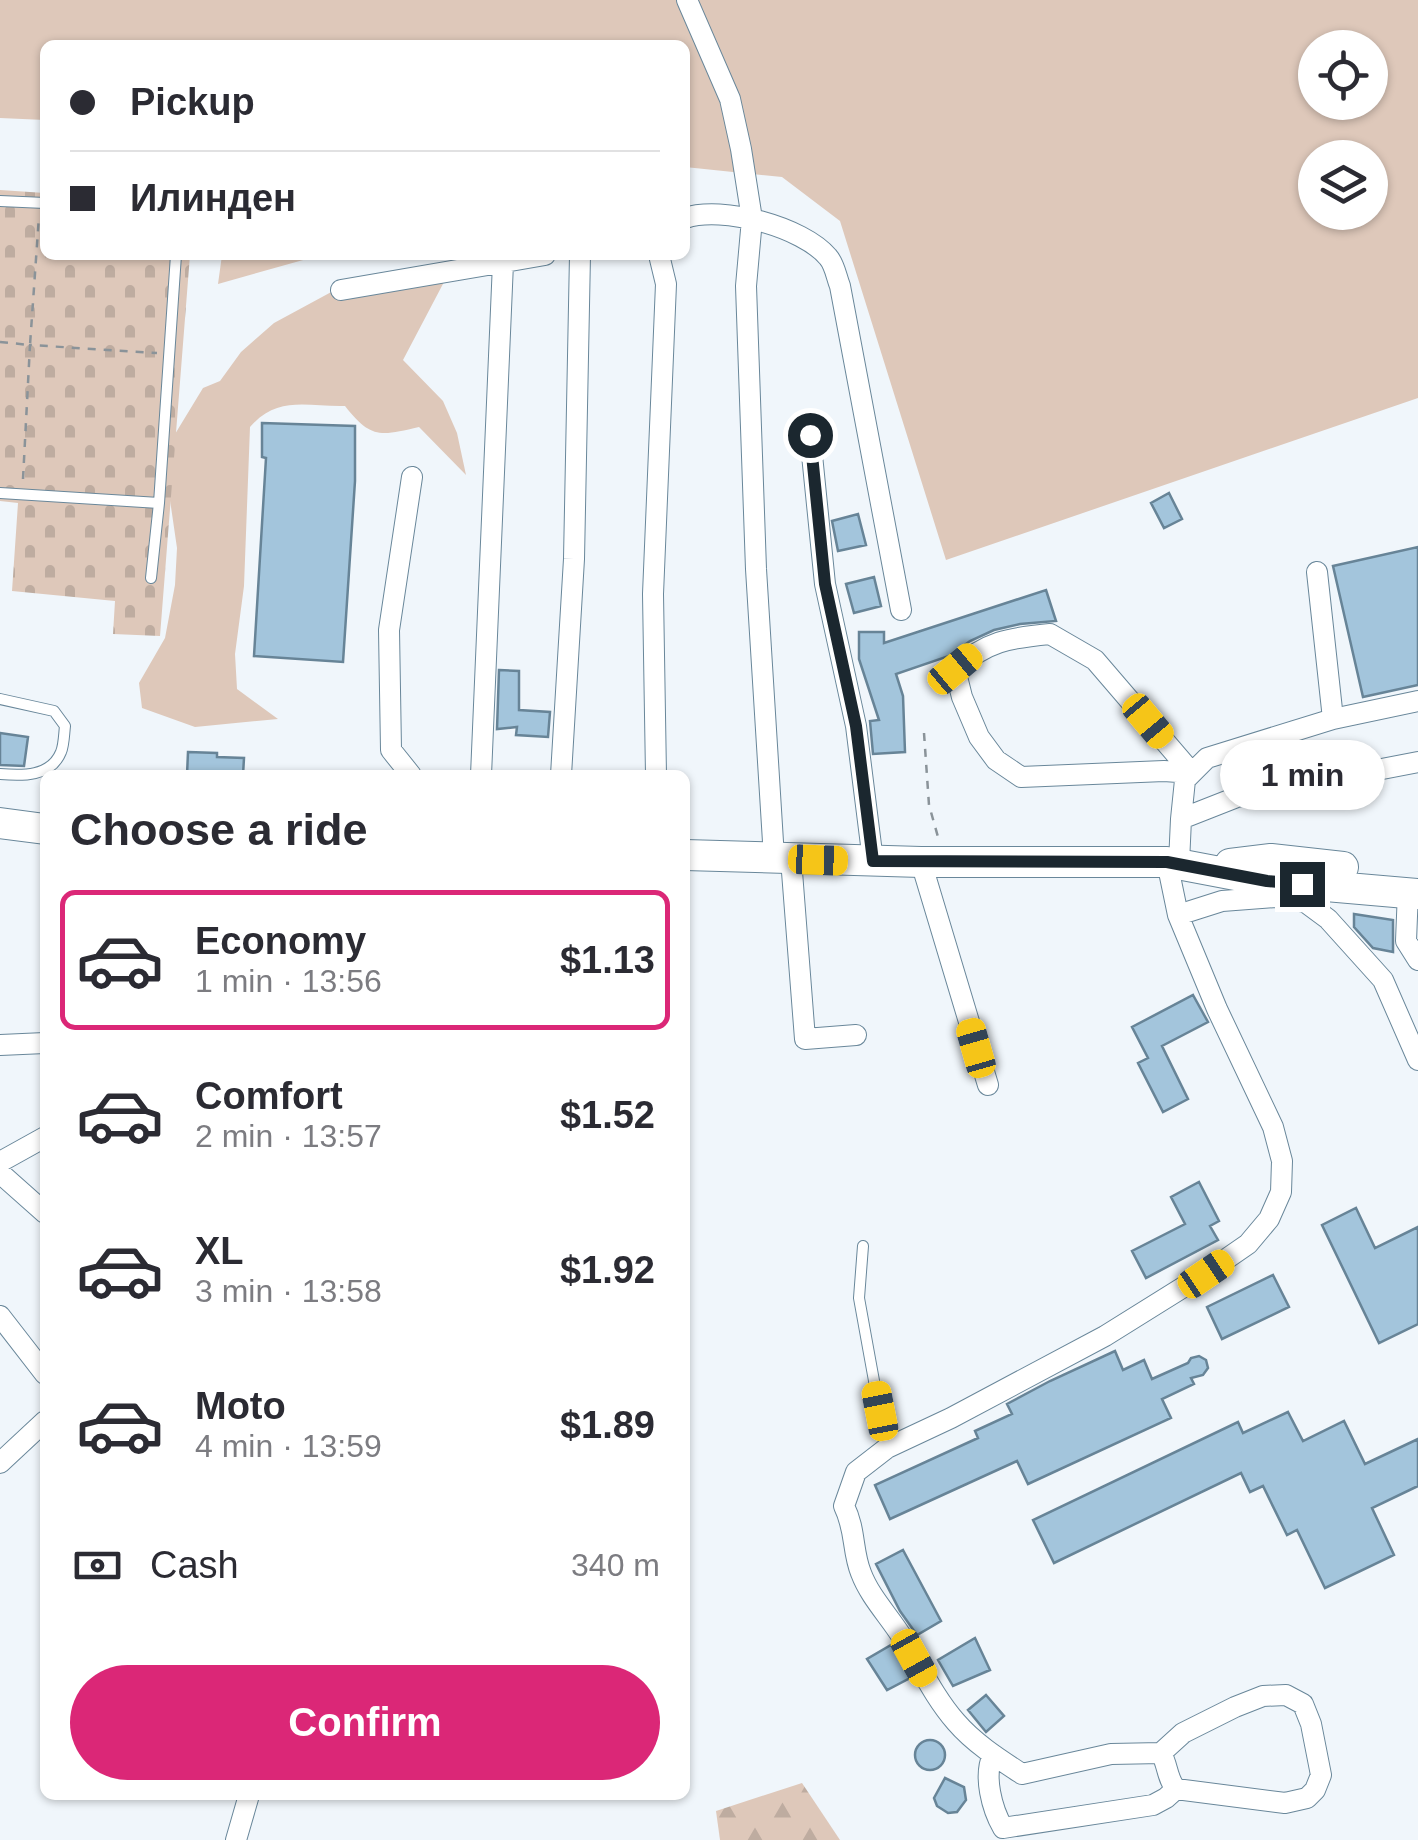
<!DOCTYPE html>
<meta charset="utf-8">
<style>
body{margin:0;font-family:Arial,sans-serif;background:#f7f7f7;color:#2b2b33;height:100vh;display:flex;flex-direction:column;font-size:38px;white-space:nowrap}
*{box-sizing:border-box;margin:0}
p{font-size:32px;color:#7c7c81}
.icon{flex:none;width:55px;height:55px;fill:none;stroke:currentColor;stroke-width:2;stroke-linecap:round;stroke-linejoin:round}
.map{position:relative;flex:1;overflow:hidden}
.sheet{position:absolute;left:40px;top:770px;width:650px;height:1030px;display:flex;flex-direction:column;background:#fff;border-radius:15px;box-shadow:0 2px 8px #0004}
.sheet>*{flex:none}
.hud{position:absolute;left:40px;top:40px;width:650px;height:220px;border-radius:15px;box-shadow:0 2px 8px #0004;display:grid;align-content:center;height:220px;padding:0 30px;background:#fff}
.tools{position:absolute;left:1298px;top:30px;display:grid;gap:20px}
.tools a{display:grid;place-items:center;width:90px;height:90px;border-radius:50%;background:#fff;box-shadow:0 2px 8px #0004;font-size:50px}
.end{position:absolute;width:45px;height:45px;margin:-22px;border:12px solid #1b272f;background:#fff;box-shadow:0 0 0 5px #fff}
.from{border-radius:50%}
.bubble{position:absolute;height:70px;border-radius:35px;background:#fff;box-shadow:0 2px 8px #0004;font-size:32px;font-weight:800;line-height:70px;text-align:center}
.car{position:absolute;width:30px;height:60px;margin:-30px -15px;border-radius:12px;box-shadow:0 0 8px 2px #0007;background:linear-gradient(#f5c518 24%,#345 0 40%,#f5c518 0 76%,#345 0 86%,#f5c518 0)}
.hud b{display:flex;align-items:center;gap:35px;height:95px;font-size:38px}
.hud b+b{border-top:2px solid #e1e1e2}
.hud i{width:25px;height:25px;background:#2b2b33}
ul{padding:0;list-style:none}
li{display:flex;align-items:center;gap:30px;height:140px;margin:0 20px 15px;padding:0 10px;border:5px solid transparent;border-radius:15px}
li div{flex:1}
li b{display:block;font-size:38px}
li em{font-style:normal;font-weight:800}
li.on{border-color:#db2777}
li>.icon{width:90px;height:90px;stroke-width:1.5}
h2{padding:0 30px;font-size:45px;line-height:120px}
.pay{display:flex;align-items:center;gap:25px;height:110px;padding:0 30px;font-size:38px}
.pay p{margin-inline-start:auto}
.cta{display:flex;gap:20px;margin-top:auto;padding:20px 30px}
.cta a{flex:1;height:115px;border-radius:60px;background:#db2777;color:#fff;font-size:40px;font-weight:800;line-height:115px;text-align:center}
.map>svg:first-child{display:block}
.grass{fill:#dec8ba;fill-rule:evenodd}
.forest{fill:url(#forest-firs)}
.cemetery{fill:url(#cemetery-stones)}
.building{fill:#a3c5dc;stroke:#678497;stroke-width:2.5}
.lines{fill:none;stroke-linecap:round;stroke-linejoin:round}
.service-casing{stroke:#69879a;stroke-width:12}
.minor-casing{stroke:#69879a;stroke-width:22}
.primary-casing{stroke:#69879a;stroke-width:32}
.path{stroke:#8a9399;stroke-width:2.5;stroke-dasharray:8 8;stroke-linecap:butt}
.service{stroke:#fff;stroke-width:10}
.minor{stroke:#fff;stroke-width:20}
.primary{stroke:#fff;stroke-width:30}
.route{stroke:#1b272f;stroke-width:12}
</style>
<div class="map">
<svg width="1418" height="1840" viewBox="0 0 1418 1840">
<defs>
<pattern id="forest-firs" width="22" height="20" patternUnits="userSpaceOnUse" patternTransform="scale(2.5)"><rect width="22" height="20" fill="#dec8ba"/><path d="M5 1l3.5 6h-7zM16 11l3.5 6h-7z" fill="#beaca0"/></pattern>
<pattern id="cemetery-stones" width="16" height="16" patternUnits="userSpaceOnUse" patternTransform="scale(2.5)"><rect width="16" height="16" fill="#dec8ba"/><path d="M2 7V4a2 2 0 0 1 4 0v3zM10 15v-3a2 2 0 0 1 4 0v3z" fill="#beaca0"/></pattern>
</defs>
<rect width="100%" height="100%" fill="#f0f6fb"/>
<path class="grass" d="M0,0H1418V398L946,560L840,221L782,177L685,167V45H45V120L0,118ZM1315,48H1370V102H1315ZM1315,158H1370V212H1315Z
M222,255H321L218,284Z
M359,277L444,282L403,360L443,401L457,433L466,475L419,427C380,436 371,439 345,406C307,407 278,395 250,427L244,586L235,654L237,689L278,719L195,727L142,708L139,683L165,638L175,585L177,548L170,500L172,439L203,388L220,381L241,352L274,323Z"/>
<path class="forest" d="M802,1783L840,1840H720L716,1811Z"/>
<path class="cemetery" d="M0,190L45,193V255H190L160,636L113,634L115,601L12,591L18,503L0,501Z"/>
<path class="building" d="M262,423L355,426V481L343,662L254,656L266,458L262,457Z
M1169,493L1182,519L1164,528L1151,503Z
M858,514L866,545L838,551L832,521Z
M1418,547V685L1363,697L1333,566Z
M874,577L881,606L854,613L846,584Z
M1046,590L1056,621L1020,624L994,630L970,641L949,656L896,674L903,696L905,752L873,754L870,721L879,720L859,659V632H884V643Z
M499,670L519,671V710L550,712L548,737L516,735L517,727L497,729Z
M0,733L28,737L24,766L0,765Z
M188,752L217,753V757L244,758L243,775H187Z
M1354,914L1393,920V952L1373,948L1354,927Z
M1193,995L1208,1022L1162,1046L1188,1099L1163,1112L1138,1063L1148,1058L1132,1027Z
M1199,1182L1219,1221L1210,1226L1218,1240L1146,1278L1132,1251L1185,1224L1171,1197Z
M1356,1208L1375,1248L1418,1227V1324L1379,1343L1322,1225Z
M1273,1275L1289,1307L1222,1339L1207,1307Z
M1115,1351L1123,1370L1144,1360L1152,1379L1188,1363L1191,1358L1199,1356L1206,1360L1208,1368L1203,1375L1191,1378L1194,1384L1162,1399L1171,1418L1028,1484L1017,1461L890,1519L875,1485L978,1438L975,1431L1012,1414L1007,1404L1050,1381Z
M1288,1412L1303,1441L1344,1421L1365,1464L1418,1439V1486L1372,1508L1394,1555L1325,1588L1297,1530L1287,1535L1263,1486L1250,1492L1241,1473L1054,1563L1033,1520L1238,1422L1243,1433Z
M903,1550L941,1621L917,1635L900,1611L876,1564Z
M975,1638L990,1670L953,1686L938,1660Z
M891,1645L910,1678L887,1690L867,1659Z
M986,1695L1004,1716L986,1732L968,1710Z
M915 1755a15 15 0 1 1 30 0a15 15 0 1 1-30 0Z
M945,1778L964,1787L966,1800L957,1812L948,1813L937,1806L934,1798Z"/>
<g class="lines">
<g class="service-casing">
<path id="service" d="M0,201L45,203
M0,493L159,503
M151,578L159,503L176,255
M0,699L54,711L65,726C64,734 64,745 61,752C51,777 22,776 0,774
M863,1246L859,1298L886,1447"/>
</g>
<g class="minor-casing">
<path id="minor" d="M687,0L730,99L741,149L752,219L746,286L756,569L774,858
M685,218C722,205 803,227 828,257C835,265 836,276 840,286L901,610
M341,290L545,255
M810,435L825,584L856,726L873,861
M1050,634L1095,660L1192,773L1164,771L1021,777L996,760L979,737L962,697L955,669C988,641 1008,638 1050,634Z
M1333,719L1418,701
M411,775L391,750L389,630L412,477
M481,775L503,263
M561,775L574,559L580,255
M656,775L653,594L666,284L659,255
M1181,819L1185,780L1207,758L1333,719L1317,572
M791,859L805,1039L856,1035
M921,862L988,1085
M1179,863L1181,819L1237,797L1418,762
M1408,891L1406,941L1418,960
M1178,915L1222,901L1276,897L1305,902L1328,919L1383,980L1418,1060
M0,1045L45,1043
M0,1162L45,1137
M0,1173L45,1213
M0,1316L45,1374
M0,1463L45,1421
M1161,1753L1183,1733L1235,1707L1263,1696L1286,1695L1303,1704L1311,1724L1321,1775L1315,1790L1307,1798L1285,1803L1176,1789
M993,1755C983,1776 992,1809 1003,1828L1153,1805L1166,1798L1176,1789C1167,1779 1168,1765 1161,1753L1111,1754L1022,1774C999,1759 974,1743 956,1722C934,1697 920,1666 902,1637C889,1616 870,1597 861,1573C852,1551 856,1530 844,1506L856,1472L887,1448L951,1418L1105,1336L1206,1273L1248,1244L1269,1219L1281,1192L1282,1161L1273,1127L1217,1009L1178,915L1167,862
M236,1840L249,1795"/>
</g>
<g class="primary-casing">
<path id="primary" d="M0,823L45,829
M685,855L921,862H1167L1267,881L1418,894
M1230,864L1271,859L1343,867"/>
</g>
<path class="path" d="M0,342L30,345L39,216
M23,479L30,345L157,353
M924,733L929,805L938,837"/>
<use href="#service" class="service"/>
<use href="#minor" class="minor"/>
<use href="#primary" class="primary"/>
</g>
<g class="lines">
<path class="route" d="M810,435L825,584L856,726L873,861L1167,862L1267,881L1302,884"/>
</g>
</svg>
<div class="tools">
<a><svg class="icon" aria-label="locate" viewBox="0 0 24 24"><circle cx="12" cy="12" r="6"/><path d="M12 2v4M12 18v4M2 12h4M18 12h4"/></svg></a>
<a><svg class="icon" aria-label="layers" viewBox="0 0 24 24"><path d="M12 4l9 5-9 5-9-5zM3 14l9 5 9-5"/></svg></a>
</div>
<i class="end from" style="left:810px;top:435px"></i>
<i class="end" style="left:1302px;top:884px"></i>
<div class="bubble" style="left:1220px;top:740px;width:165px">1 min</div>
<i class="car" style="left:955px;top:669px;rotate:50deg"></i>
<i class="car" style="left:1148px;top:721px;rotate:140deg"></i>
<i class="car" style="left:818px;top:860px;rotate:92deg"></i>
<i class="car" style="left:976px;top:1048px;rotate:344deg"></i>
<i class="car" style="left:1206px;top:1274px;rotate:56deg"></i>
<i class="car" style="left:880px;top:1411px;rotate:349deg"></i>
<i class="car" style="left:914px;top:1658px;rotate:151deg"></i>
<div class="hud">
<b><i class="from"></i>Pickup</b>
<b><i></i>Илинден</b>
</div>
<section class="sheet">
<h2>Choose a ride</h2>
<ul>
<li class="on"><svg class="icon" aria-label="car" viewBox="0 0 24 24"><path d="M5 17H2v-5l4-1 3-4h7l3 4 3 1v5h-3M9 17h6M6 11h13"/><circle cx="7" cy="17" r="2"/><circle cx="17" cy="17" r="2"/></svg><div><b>Economy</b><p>1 min · 13:56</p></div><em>$1.13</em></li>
<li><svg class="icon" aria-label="car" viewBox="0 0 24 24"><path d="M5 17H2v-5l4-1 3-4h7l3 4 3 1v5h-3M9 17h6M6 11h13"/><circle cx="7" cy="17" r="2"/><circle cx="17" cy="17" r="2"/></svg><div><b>Comfort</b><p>2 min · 13:57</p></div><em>$1.52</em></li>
<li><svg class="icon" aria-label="car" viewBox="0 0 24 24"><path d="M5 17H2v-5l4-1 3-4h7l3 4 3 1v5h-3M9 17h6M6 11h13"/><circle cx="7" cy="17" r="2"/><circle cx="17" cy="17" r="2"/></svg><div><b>XL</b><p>3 min · 13:58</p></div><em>$1.92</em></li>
<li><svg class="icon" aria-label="car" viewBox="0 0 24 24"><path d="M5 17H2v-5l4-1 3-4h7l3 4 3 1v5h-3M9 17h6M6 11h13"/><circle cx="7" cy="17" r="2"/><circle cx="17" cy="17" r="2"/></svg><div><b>Moto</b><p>4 min · 13:59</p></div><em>$1.89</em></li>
</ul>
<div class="pay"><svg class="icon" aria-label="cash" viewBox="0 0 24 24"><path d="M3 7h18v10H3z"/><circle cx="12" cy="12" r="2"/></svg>Cash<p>340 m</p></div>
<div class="cta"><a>Confirm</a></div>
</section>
</div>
